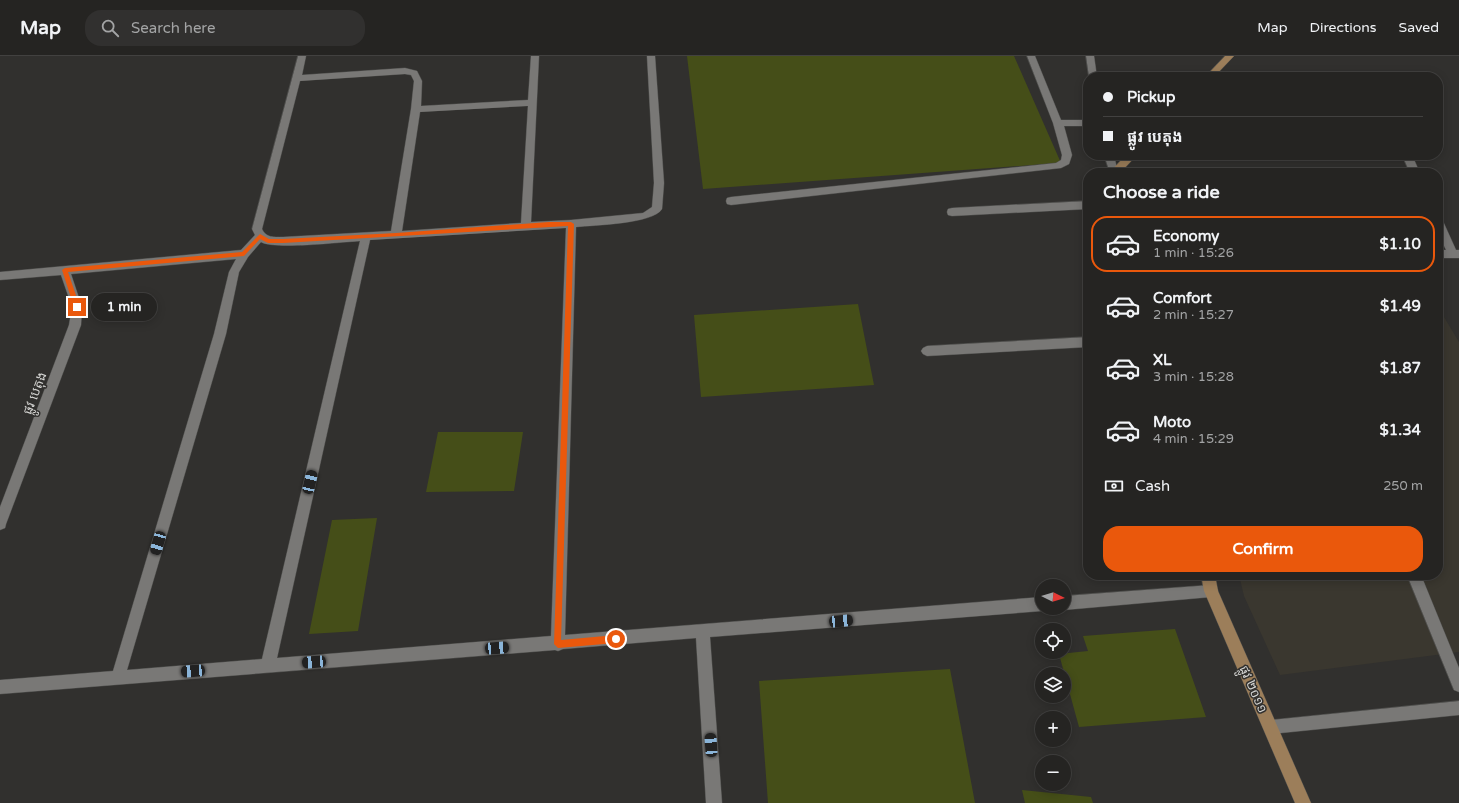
<!DOCTYPE html>
<meta charset="utf-8">
<style>
body{margin:0;font-family:"Varela Round","Noto Sans Khmer",sans-serif;background:#31302f;color:#f1f3f6;height:100vh;display:flex;flex-direction:column;font-size:15px;white-space:nowrap}
*{box-sizing:border-box;margin:0}
p{font-size:13px;color:#a3a4a5}
.icon{flex:none;width:22px;height:22px;fill:none;stroke:currentColor;stroke-width:2;stroke-linecap:round;stroke-linejoin:round}
.map{position:relative;flex:1;overflow:hidden}
.side{position:absolute;left:1083px;top:112px;width:360px;height:412px;display:flex;flex-direction:column;background:#252422;border-radius:16px;box-shadow:0 2px 10px #0003,0 0 0 1px #424140}
.side>*{flex:none}
.banner{position:absolute;left:1083px;top:16px;width:360px;height:88px;border-radius:16px;box-shadow:0 2px 10px #0003,0 0 0 1px #424140;display:grid;align-content:center;height:88px;padding:0 20px;background:#252422}
.needle{width:26px;rotate:95deg}
.buttons{position:absolute;left:1035px;top:523px;display:grid;gap:8px}
.buttons a{display:grid;place-items:center;width:36px;height:36px;border-radius:50%;background:#252422;box-shadow:0 2px 10px #0003,0 0 0 1px #424140;font-size:20px}
.end{position:absolute;width:18px;height:18px;margin:-9px;border:5px solid #ea580c;background:#fff;box-shadow:0 0 0 2px #fff}
.from{border-radius:50%}
.bubble{position:absolute;height:28px;border-radius:14px;background:#252422;box-shadow:0 2px 10px #0003,0 0 0 1px #424140;font-size:13px;font-weight:700;line-height:28px;text-align:center}
.car{position:absolute;width:12px;height:24px;margin:-12px -6px;border-radius:5px;box-shadow:0 0 3px 1px #0007;background:linear-gradient(#222 24%,#8ab4d8 0 40%,#222 0 76%,#8ab4d8 0 86%,#222 0)}
.banner b{display:flex;align-items:center;gap:14px;height:38px;font-size:15px}
.banner b+b{border-top:1px solid #424140}
.banner i{width:10px;height:10px;background:#f1f3f6}
ul{padding:0;list-style:none}
li{display:flex;align-items:center;gap:12px;height:56px;margin:0 8px 6px;padding:0 12px;border:2px solid transparent;border-radius:16px}
li div{flex:1}
li b{display:block;font-size:15px}
li em{font-style:normal;font-weight:700}
li.selected{border-color:#ea580c}
li>.icon{width:36px;height:36px;stroke-width:1.5}
h2{padding:0 20px;font-size:18px;line-height:48px}
.pay{display:flex;align-items:center;gap:10px;height:44px;padding:0 20px;font-size:15px}
.pay p{margin-inline-start:auto}
.button{display:flex;gap:8px;margin-top:auto;padding:8px 20px}
.button a{flex:1;height:46px;border-radius:16px;background:#ea580c;color:#fff;font-size:16px;font-weight:700;line-height:46px;text-align:center}
header{display:flex;align-items:center;gap:24px;box-sizing:border-box;height:56px;padding:0 20px;background:#252422;border-bottom:1px solid #424140}
header strong{font-size:19px}
nav{display:flex;gap:22px;margin-inline-start:auto;font-size:14px}
.search{width:280px;height:36px;background:#31302f;display:flex;align-items:center;gap:10px;box-sizing:border-box;padding:0 14px;border-radius:16px;color:#a3a4a5;font-size:15px}
.map>svg:first-child{display:block}
.built{fill:#3a372f}
.building{fill:#454e18}
.lines{fill:none;stroke-linecap:round;stroke-linejoin:round}
.minor-casing{stroke:#4d4d4b;stroke-width:1}
.major-casing{stroke:#4d4d4b;stroke-width:1}
.minor{fill:#797876;fill-rule:evenodd}
.major{fill:#9c7e5a;fill-rule:evenodd}
.route{fill:#ea580c}
.labels{text-anchor:middle;stroke-width:3;stroke-linejoin:round;paint-order:stroke}
.street-label{font-size:13px;fill:#d4d4d2;stroke:#31302e}
</style>
<header>
<strong>Map</strong>
<div class="search"><svg class="icon" aria-label="search" viewBox="0 0 24 24"><circle cx="10" cy="10" r="6"/><path d="M15 15l6 6"/></svg>Search here</div>
<nav><a>Map</a><a>Directions</a><a>Saved</a></nav>
</header>
<div class="map">
<svg width="1459" height="747" viewBox="0 0 1459 747">
<rect width="100%" height="100%" fill="#31302e"/>
<path class="built" d="M1438,251L1459,286V596L1280,619L1244,540L1239,519H1438Z"/>
<path class="building" d="M687,0H1014L1061,107L703,133Z
M858,248L874,329L701,341L694,259Z
M438,376H523L514,435L426,436Z
M377,462L358,575L309,578L332,464Z
M1175,573L1206,661L1079,671L1059,598L1088,595L1083,580Z
M950,613L975,747H768L759,625Z
M1022,734L1091,741L1093,747H1025Z"/>
<g class="lines">
<g class="minor-casing">
<path id="minor" d="M298,0H306L302,19L405,12L417,15L422,25L421,50L528,44L531,0H539L531,166L571,164L643,157L652,151L654,127L647,0H655L664,127L662,153C653,168 594,169 576,171L565,579L1042,541V552L1047,553L1042,555L710,581L722,747H706L696,582L563,593L558,595L555,594L0,638V624L113,615L214,278L229,216L236,203L71,218L82,251L81,269L6,468L5,472L0,474V451L69,269L72,251L61,219L0,224V216L241,194L255,179L252,173ZM405,18L411,19L414,25L411,53L391,175L283,181C274,181 266,182 262,173L300,25ZM528,50L521,167L402,175L420,56ZM566,172L551,580L277,602L370,184ZM360,185L262,603L127,614L226,278L239,216L248,201L261,186C274,194 341,186 360,185Z
M1027,0H1035L1061,64H1088V70H1064L1072,99L1069,108L1061,112L731,149L727,148L726,145L727,142L731,141L1056,107L1061,104L1062,99L1053,67Z
M1086,0H1094L1097,21H1089Z
M1104,99H1114L1118,117H1110Z
M1402,99H1412L1420,117H1410Z
M1088,145V153L952,160L948,159L947,156L948,153L952,152Z
M1438,162L1442,163L1456,194H1459V202H1438V194H1446L1438,177Z
M1088,281V291L927,300L923,298L921,295L923,292L927,290Z
M1407,519H1421L1459,612V636L1454,634Z
M1211,529L1216,530L1218,535L1216,540L1211,541L1064,554L1060,552H1064V540Z
M1459,645V659L1271,678L1266,676L1264,671L1266,666L1271,664Z"/>
</g>
<g class="major-casing">
<path id="major" d="M1225,0H1234L1214,21H1205Z
M1126,99H1137L1120,117H1109Z
M1201,519H1215L1218,535L1311,747H1295L1204,535Z"/>
</g>
<use href="#minor" class="minor"/>
<use href="#major" class="major"/>
</g>
<path class="route" d="M549,166H571L574,168L561,584L616,579L619,583L616,587L558,592L554,588L568,170L283,187H268L260,183L244,200L68,216L80,251L77,254L74,251L62,214L65,212L242,196L260,178L269,183H283L396,177Z"/>
<g class="labels">
<g class="street-label">
<text transform="translate(34 337) rotate(-69)" y="5">ផ្លូវ បេតុង</text>
<text transform="translate(1254 633) rotate(66)" y="5">ផ្លូវ ២០១១</text>
</g>
</g>
</svg>
<div class="buttons">
<a><svg class="needle" viewBox="-14 -14 28 28"><path d="M0-13l5 13h-10z" fill="#e53935"/><path d="M0 13l5-13h-10z" fill="#a3a4a5"/></svg></a>
<a><svg class="icon" aria-label="locate" viewBox="0 0 24 24"><circle cx="12" cy="12" r="6"/><path d="M12 2v4M12 18v4M2 12h4M18 12h4"/></svg></a>
<a><svg class="icon" aria-label="layers" viewBox="0 0 24 24"><path d="M12 4l9 5-9 5-9-5zM3 14l9 5 9-5"/></svg></a>
<a>+</a>
<a>−</a>
</div>
<i class="end from" style="left:616px;top:583px"></i>
<i class="end" style="left:77px;top:251px"></i>
<div class="bubble" style="left:91px;top:237px;width:66px">1 min</div>
<i class="car" style="left:310px;top:426px;rotate:13deg"></i>
<i class="car" style="left:158px;top:487px;rotate:196deg"></i>
<i class="car" style="left:841px;top:565px;rotate:85deg"></i>
<i class="car" style="left:497px;top:592px;rotate:86deg"></i>
<i class="car" style="left:314px;top:606px;rotate:266deg"></i>
<i class="car" style="left:193px;top:615px;rotate:266deg"></i>
<i class="car" style="left:711px;top:689px;rotate:356deg"></i>
<div class="banner">
<b><i class="from"></i>Pickup</b>
<b><i></i>ផ្លូវ បេតុង</b>
</div>
<section class="side">
<h2>Choose a ride</h2>
<ul>
<li class="selected"><svg class="icon" aria-label="car" viewBox="0 0 24 24"><path d="M5 17H2v-5l4-1 3-4h7l3 4 3 1v5h-3M9 17h6M6 11h13"/><circle cx="7" cy="17" r="2"/><circle cx="17" cy="17" r="2"/></svg><div><b>Economy</b><p>1 min · 15:26</p></div><em>$1.10</em></li>
<li><svg class="icon" aria-label="car" viewBox="0 0 24 24"><path d="M5 17H2v-5l4-1 3-4h7l3 4 3 1v5h-3M9 17h6M6 11h13"/><circle cx="7" cy="17" r="2"/><circle cx="17" cy="17" r="2"/></svg><div><b>Comfort</b><p>2 min · 15:27</p></div><em>$1.49</em></li>
<li><svg class="icon" aria-label="car" viewBox="0 0 24 24"><path d="M5 17H2v-5l4-1 3-4h7l3 4 3 1v5h-3M9 17h6M6 11h13"/><circle cx="7" cy="17" r="2"/><circle cx="17" cy="17" r="2"/></svg><div><b>XL</b><p>3 min · 15:28</p></div><em>$1.87</em></li>
<li><svg class="icon" aria-label="car" viewBox="0 0 24 24"><path d="M5 17H2v-5l4-1 3-4h7l3 4 3 1v5h-3M9 17h6M6 11h13"/><circle cx="7" cy="17" r="2"/><circle cx="17" cy="17" r="2"/></svg><div><b>Moto</b><p>4 min · 15:29</p></div><em>$1.34</em></li>
</ul>
<div class="pay"><svg class="icon" aria-label="cash" viewBox="0 0 24 24"><path d="M3 7h18v10H3z"/><circle cx="12" cy="12" r="2"/></svg>Cash<p>250 m</p></div>
<div class="button"><a>Confirm</a></div>
</section>
</div>
